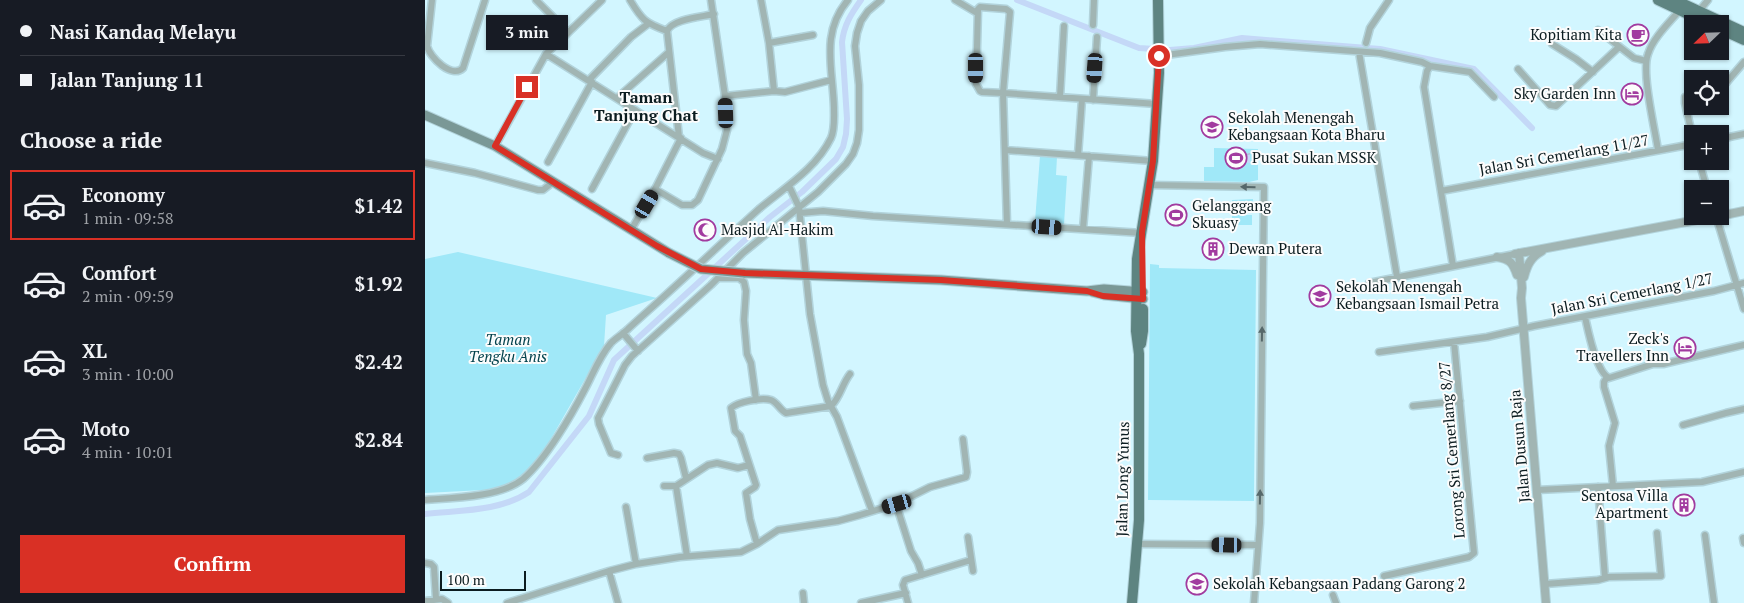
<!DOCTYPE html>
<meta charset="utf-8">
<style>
body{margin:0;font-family:"PT Serif",serif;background:#20242c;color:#f1f3f6;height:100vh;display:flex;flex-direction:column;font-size:19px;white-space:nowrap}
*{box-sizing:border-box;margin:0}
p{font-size:16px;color:#9ea1a6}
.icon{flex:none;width:28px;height:28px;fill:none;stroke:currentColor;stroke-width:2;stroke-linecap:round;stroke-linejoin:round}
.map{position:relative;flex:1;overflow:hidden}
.drawer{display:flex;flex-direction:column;background:#171b24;width:425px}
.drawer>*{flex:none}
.guide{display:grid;align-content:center;height:110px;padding:0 20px;background:#171b24}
.needle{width:32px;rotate:247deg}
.tools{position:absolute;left:1259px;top:15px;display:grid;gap:10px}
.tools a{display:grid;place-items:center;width:45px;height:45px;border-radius:0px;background:#171b24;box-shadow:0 1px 4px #0004;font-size:25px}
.scale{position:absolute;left:15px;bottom:12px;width:86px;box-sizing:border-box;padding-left:5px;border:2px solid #0b1c20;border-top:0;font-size:14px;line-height:18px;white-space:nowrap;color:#0b1c20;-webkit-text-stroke:4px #fcfcfc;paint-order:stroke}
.end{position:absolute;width:22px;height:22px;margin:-11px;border:6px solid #d93025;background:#fff;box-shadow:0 0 0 2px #fff}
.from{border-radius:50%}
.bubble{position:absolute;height:35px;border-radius:0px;background:#171b24;box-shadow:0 1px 4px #0004;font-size:16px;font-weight:800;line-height:35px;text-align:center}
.car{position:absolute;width:15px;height:30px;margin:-15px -8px;border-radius:6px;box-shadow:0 0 4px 1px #0007;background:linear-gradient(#222 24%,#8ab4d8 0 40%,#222 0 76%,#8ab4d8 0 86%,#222 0)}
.guide b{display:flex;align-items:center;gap:18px;height:48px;font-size:19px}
.guide b+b{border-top:1px solid #363941}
.guide i{width:12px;height:12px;background:#f1f3f6}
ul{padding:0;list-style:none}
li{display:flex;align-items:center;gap:15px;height:70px;margin:0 10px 8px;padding:0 10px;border:2px solid transparent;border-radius:0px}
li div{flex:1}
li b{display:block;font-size:19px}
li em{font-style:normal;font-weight:800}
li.current{border-color:#d93025}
li>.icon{width:45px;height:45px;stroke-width:1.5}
h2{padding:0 20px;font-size:22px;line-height:60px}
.action{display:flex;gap:10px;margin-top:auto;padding:10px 20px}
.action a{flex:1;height:58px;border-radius:0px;background:#d93025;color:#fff;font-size:20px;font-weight:800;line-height:58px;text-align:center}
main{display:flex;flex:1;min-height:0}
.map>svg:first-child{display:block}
.green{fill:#a0e8f8}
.water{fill:url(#water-waves)}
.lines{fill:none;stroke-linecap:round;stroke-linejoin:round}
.canal{stroke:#c4d8f7;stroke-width:6}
.minor-casing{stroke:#b2d3db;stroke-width:9}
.tertiary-casing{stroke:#b2d3db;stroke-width:10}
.secondary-casing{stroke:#b2d3db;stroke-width:11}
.primary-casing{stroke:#b2d3db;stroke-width:12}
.minor{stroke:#a1b5b3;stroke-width:6}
.tertiary{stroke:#a1b5b3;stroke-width:8}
.secondary{stroke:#7a9896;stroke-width:9}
.primary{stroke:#5e8481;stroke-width:10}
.secondary-bridge-casing{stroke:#b2d3db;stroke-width:11;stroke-linecap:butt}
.secondary-bridge{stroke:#7a9896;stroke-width:9}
.oneway{fill:#56686a}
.route{stroke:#d93025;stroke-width:6}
.labels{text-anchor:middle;stroke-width:4;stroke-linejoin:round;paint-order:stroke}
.poi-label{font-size:15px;fill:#0b1c20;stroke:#fcfcfc;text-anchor:start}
.street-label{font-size:15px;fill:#0b1c20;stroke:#fcfcfc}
.park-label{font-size:15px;font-style:italic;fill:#02424d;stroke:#fcfcfc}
.neighbourhood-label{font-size:16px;font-weight:bold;fill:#0b1c20;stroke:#fcfcfc}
</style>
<main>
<section class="drawer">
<div class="guide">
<b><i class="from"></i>Nasi Kandaq Melayu</b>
<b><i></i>Jalan Tanjung 11</b>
</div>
<h2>Choose a ride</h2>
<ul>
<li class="current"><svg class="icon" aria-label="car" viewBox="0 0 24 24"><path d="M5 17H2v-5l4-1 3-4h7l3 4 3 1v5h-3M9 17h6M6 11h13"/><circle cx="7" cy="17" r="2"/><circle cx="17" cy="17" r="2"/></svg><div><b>Economy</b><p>1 min · 09:58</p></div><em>$1.42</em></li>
<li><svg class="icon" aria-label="car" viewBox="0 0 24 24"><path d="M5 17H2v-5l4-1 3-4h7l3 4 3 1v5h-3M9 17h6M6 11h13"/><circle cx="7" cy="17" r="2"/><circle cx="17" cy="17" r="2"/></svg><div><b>Comfort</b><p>2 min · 09:59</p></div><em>$1.92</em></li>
<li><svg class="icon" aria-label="car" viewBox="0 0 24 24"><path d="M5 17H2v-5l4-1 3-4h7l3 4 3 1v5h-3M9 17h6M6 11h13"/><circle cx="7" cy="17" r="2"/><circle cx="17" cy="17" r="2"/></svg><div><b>XL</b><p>3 min · 10:00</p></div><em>$2.42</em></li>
<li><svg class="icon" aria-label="car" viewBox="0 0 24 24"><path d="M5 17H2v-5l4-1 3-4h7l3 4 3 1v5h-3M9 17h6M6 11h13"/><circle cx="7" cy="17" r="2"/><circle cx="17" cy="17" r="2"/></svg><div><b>Moto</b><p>4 min · 10:01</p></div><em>$2.84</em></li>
</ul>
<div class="action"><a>Confirm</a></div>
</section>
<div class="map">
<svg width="1319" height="603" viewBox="0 0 1319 603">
<defs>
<pattern id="water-waves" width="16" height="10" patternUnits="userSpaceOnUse" patternTransform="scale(1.25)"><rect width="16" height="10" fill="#c4d8f7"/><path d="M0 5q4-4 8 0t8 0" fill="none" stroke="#a7b9d3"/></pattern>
</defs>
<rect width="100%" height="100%" fill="#d2f6ff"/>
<path class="green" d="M789,148L833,149V180L824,182L779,181V167H789Z
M615,156L632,157L631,175L642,176L639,224L610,221Z
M828,199V209H807V200Z
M807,215H827V225H807Z
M33,252L232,298L181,315L179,346L119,451L97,477L78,489L0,493V259Z
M725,264L734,265V268L831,270L829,501L723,500Z"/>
<path class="water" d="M803,153H825V163L803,162Z"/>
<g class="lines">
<path class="canal" d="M592,0L714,48L729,49
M745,50L769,48L817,38L955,49L1049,69L1107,128
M0,514C34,510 74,512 104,492L164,416L189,360L345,217L377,192L411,159L418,147L421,134L422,119L417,42C419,25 426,14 436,0"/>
<g class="minor-casing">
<path id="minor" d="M7,0L2,46C5,58 27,79 38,68L60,0
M111,0L143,32
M205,0C217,20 220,23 242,31
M336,0L344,43L349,91
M530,0L552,13
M1274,11L1283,0
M668,25L669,0
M1173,30L1209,58L1221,61
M242,31L254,137
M242,31C247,19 276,17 289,14
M344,43L388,35
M941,43L945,28L964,0
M1127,44L1151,59L1168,72
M934,52L972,277
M121,54L278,153L293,159
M734,56L800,47L835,44L955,53L997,62L1005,66L1045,72L1069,97
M1005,66L1002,71L999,87L1028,266
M1093,69L1125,105L1131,106L1194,47
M164,80L206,37L223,24
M1295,90L1319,62
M300,96L349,91L360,92L406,80
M635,97L639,26
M1260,97V103L1268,139
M192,98L244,52
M668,100L672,37
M1295,139L1319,134
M70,146L121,54L177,0
M580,150L728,161
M1233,150C1230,129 1216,72 1223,54C1228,38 1244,23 1255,10
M653,155L657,99
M1274,161L1282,189
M123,162L167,82
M0,163L50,173L113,190H118L128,182
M725,185L839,187L835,523L829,603
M364,186L374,207L385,314L398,385L403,401L412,417L447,511
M167,189L210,110
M230,189L257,205H267L273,200L297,149L302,130L300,96L286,0
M1016,191L1268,144
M375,213L398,211L448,216L717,233
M1291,216L1319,309
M582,224L578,93L585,12L581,9L555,7L553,9L551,84L555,91L557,92L578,93L732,104
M658,229L664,156
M206,230L230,189L256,138
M293,278H314L319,282L321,291L319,320L322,354L326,363L331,400
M944,283L1090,254
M1160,317C1163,330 1171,372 1184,378L1228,364H1238L1319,345
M198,333L213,351
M954,352L1062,337L1109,326L1289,291L1319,283
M1182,377L1179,382V387L1190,423L1184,446L1188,486
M988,406L1035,401
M1258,425L1301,413L1319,409
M193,455L186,453L174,424L173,418L200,365L207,356L286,285L318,253L393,192L421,164L428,154L432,143L434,130V85L430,46L432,33L436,21L443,11L456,0
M222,458L249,453L254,454L256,458L261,478
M239,486H251L283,465L292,463L313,468L324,465
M251,486L262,556
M1173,487L1180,578
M1112,490L1277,482L1319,472
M0,500C28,498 76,497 98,479C121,459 146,416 160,389C168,374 174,357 186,343C191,338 198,334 203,329C217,316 231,304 245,291C275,264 304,236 334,209C359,188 391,169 406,138C410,129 409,118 409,108C408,69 395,33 423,0
M471,504L486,551L493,563L497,575
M201,507L211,564
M1280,535L1289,603
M543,537L548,571
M1318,538L1319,543
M332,544L325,519L321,493L330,487L331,485L315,436L310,431L306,408C313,402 336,397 346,400C352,402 355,410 361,413L406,406C415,398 417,384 425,374
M713,544L833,545
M0,563L6,564L9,567L11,599
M184,571L193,603
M959,576L1044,557L1049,553L1029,342
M1120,584L1173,580L1184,577L1236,576L1232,533
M378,593L379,603
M908,595L911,603
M0,601L17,599L23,603
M82,603L184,571L211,564L255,557L316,552L332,544L353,530L413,521L435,515L471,504L505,487L541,477L542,472L538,439
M436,603L481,593
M483,603L478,585L480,580L546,560"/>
</g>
<g class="tertiary-casing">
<path id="tertiary" d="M1295,216L1319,211
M1094,253L1097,288L1096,298L1121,603
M1090,254L1293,216
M1072,257C1085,259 1088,263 1092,275
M1099,277C1102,265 1106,257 1117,251"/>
</g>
<g class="secondary-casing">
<path id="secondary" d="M0,115L70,146L244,253
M319,273L516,280L662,291L679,289L718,292
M667,292L679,295L718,299"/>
</g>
<g class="primary-casing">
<path id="primary" d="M1233,0L1284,24
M1250,0L1319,32
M1295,29L1319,40
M716,344L718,331V309
M707,603L714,520V354L711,331L712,259L728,161L734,73L733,0"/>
</g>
<use href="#minor" class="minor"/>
<use href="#tertiary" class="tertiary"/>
<use href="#secondary" class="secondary"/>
<use href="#primary" class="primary"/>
<g class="secondary-bridge-casing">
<path id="secondary-bridge" d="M244,253L276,269L319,273"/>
</g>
<use href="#secondary-bridge" class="secondary-bridge"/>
</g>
<defs><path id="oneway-solid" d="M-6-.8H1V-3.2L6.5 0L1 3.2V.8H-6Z" transform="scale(1.25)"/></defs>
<g class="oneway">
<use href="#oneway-solid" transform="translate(823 187) rotate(-179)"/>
<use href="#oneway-solid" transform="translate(837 334) rotate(-89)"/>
<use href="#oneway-solid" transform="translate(835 497) rotate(-89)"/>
</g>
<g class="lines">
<path class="route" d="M102,87L70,146L232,246L276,269L320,273L516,280L662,291L678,296L718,299L717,232L728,161L734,56"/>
</g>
<defs>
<g id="cafe-ring" transform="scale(1.125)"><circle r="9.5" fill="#fcfcfc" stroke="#a13b9f" stroke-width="1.5"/><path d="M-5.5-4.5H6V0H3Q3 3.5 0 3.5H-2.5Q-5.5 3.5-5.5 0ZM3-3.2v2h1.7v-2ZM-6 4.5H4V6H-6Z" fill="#a13b9f"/></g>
<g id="hotel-ring" transform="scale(1.125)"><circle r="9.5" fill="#fcfcfc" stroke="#a13b9f" stroke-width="1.5"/><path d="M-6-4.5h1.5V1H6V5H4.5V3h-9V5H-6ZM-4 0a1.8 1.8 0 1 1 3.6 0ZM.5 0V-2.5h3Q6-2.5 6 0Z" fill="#a13b9f"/></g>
<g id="school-ring" transform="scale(1.125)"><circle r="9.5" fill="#fcfcfc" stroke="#a13b9f" stroke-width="1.5"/><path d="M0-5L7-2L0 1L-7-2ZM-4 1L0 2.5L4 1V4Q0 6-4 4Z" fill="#a13b9f"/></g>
<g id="stadium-ring" transform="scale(1.125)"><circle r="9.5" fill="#fcfcfc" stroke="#a13b9f" stroke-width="1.5"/><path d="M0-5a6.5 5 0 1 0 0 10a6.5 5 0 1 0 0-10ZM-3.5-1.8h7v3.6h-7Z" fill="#a13b9f"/></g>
<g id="mosque-ring" transform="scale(1.125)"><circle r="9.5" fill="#fcfcfc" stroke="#a13b9f" stroke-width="1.5"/><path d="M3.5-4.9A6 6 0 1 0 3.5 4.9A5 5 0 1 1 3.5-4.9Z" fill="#a13b9f"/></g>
<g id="building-ring" transform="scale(1.125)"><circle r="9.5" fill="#fcfcfc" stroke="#a13b9f" stroke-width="1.5"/><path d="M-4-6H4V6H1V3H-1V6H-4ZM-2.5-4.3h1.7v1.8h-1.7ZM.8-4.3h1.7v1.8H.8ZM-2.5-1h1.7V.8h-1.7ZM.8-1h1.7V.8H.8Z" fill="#a13b9f"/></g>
</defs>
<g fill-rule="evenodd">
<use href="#cafe-ring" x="1213" y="35"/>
<use href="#hotel-ring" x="1207" y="94"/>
<use href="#school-ring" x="787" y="127"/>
<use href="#stadium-ring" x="811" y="158"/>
<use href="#stadium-ring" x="751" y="215"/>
<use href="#mosque-ring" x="280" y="230"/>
<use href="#building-ring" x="788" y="249"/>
<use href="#school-ring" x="895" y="296"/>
<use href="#hotel-ring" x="1260" y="348"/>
<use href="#building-ring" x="1259" y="505"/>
<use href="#school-ring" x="772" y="584"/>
</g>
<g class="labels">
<g class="poi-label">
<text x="1197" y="40" text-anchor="end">Kopitiam Kita</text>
<text x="1191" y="99" text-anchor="end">Sky Garden Inn</text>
<text x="803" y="123">Sekolah Menengah<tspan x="803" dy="17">Kebangsaan Kota Bharu</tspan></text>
<text x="827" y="163">Pusat Sukan MSSK</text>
<text x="767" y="211">Gelanggang<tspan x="767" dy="17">Skuasy</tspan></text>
<text x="296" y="235">Masjid Al-Hakim</text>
<text x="804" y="254">Dewan Putera</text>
<text x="911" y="292">Sekolah Menengah<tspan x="911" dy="17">Kebangsaan Ismail Petra</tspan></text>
<text x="1244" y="344" text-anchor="end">Zeck's<tspan x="1244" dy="17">Travellers Inn</tspan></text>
<text x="1243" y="501" text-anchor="end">Sentosa Villa<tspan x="1243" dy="17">Apartment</tspan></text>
<text x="788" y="589">Sekolah Kebangsaan Padang Garong 2</text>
</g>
<g class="street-label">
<text transform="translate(1139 155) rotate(-10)" y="5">Jalan Sri Cemerlang 11/27</text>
<text transform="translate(1207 294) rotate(-11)" y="5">Jalan Sri Cemerlang 1/27</text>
<text transform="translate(1095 446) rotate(-95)" y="5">Jalan Dusun Raja</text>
<text transform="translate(1027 450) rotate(-95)" y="5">Lorong Sri Cemerlang 8/27</text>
<text transform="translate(698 479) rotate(-89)" y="5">Jalan Long Yunus</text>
</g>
<g class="park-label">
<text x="83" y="345">Taman<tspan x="83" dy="17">Tengku Anis</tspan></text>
</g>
<g class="neighbourhood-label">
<text x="221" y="103">Taman<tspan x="221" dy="18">Tanjung Chat</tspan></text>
</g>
</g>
</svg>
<div class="tools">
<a><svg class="needle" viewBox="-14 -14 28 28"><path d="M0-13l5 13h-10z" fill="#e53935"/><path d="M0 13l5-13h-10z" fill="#9ea1a6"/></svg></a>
<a><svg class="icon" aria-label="locate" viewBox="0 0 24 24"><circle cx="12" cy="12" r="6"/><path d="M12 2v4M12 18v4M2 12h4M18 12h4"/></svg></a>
<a>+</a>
<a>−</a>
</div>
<div class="scale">100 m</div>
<i class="end from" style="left:734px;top:56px"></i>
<i class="end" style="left:102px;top:87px"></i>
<div class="bubble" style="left:61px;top:15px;width:82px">3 min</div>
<i class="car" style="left:551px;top:68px;rotate:180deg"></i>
<i class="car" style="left:670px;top:68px;rotate:184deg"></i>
<i class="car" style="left:301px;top:113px;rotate:358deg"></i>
<i class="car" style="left:222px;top:204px;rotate:30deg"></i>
<i class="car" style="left:622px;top:227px;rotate:94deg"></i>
<i class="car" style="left:472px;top:504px;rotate:254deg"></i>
<i class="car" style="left:802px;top:545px;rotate:271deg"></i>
</div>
</main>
